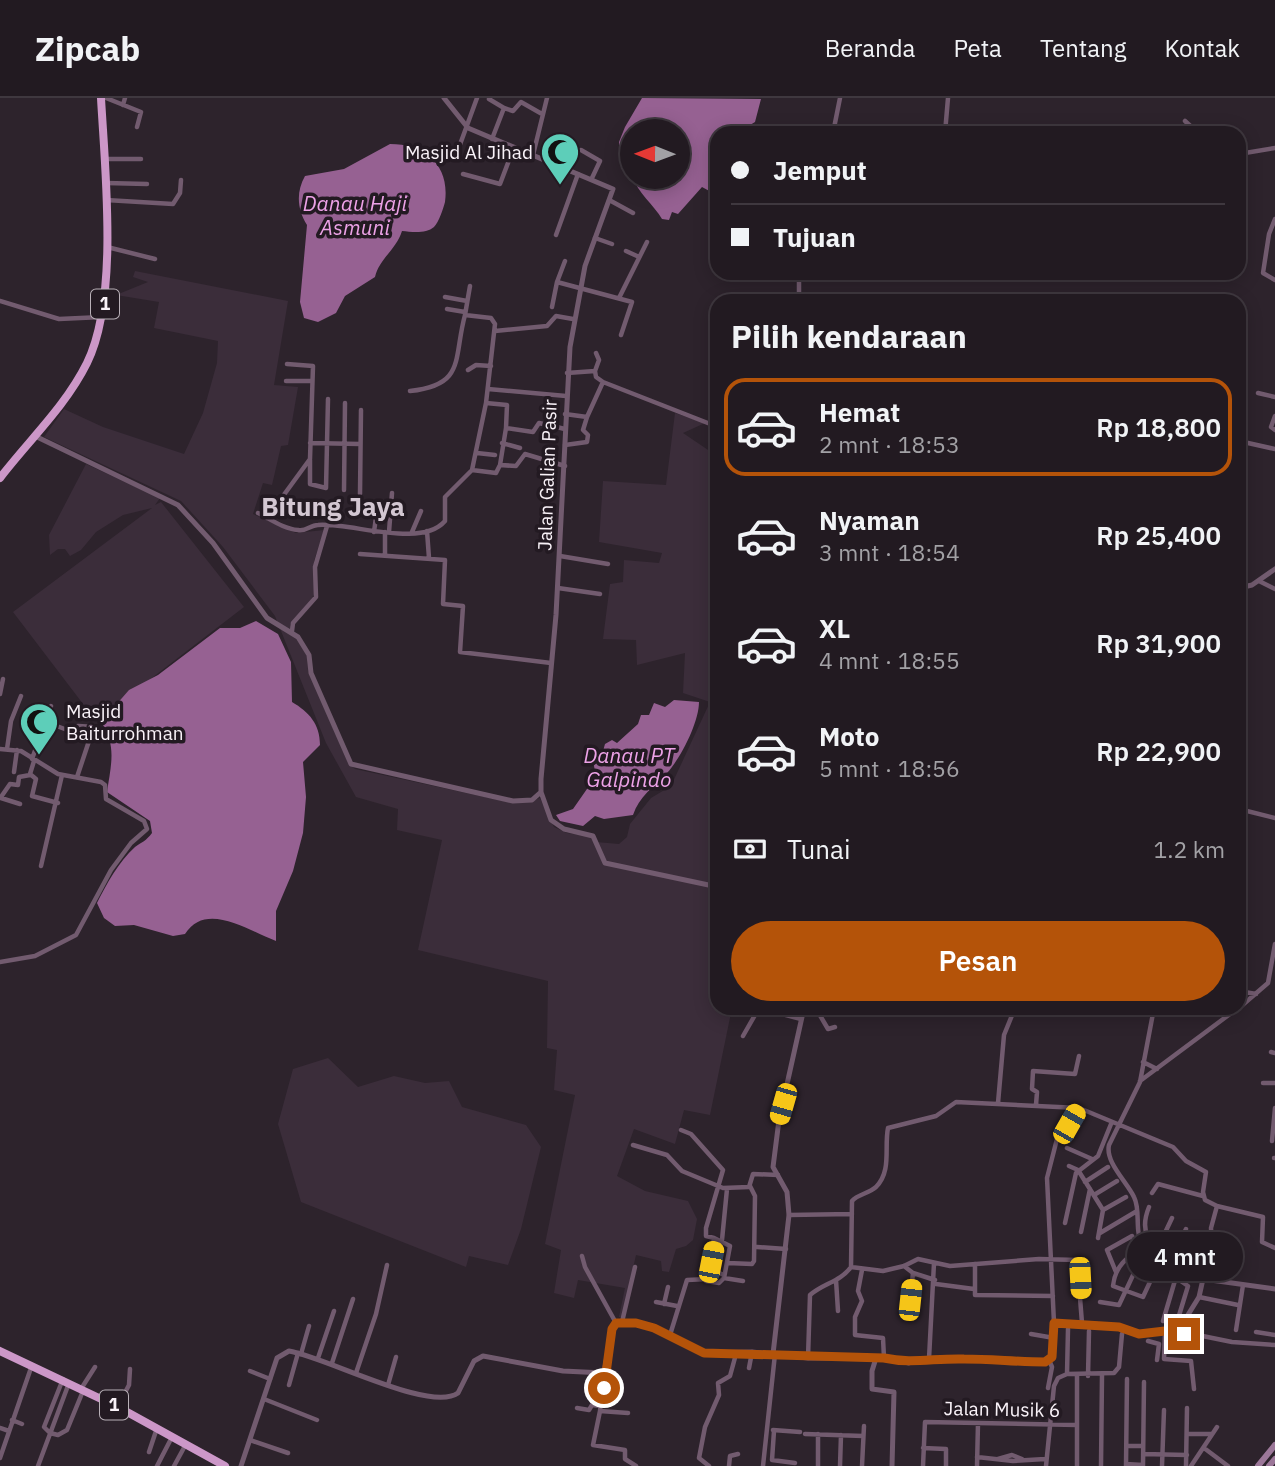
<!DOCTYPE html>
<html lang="id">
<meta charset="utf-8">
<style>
body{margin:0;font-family:"IBM Plex Sans",sans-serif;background:#2a232a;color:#f1f3f6;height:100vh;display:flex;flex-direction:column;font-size:26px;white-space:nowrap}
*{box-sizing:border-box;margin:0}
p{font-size:23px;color:#a2a1a5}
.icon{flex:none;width:38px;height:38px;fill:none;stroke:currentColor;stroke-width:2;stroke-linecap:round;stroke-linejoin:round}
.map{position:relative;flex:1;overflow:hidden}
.side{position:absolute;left:710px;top:196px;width:536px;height:721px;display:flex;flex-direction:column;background:#221a21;border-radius:21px;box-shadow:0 4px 18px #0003,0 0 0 2px #3f383f}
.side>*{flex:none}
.hud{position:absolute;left:710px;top:28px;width:536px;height:154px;border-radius:21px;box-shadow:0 4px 18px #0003,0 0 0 2px #3f383f;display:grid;align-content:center;height:154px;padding:0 21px;background:#221a21}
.needle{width:46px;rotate:271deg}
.tools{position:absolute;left:620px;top:21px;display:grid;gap:14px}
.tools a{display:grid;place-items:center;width:70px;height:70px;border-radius:50%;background:#221a21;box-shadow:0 4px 18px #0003,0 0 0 2px #3f383f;font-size:35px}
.end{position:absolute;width:32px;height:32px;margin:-16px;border:9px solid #b45309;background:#fff;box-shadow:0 0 0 4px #fff}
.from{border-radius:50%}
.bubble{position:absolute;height:49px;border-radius:24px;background:#221a21;box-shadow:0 4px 18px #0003,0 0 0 2px #3f383f;font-size:23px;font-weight:600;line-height:49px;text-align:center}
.car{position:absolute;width:21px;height:42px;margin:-21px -10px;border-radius:9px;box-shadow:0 0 5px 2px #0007;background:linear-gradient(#f5c518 24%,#345 0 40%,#f5c518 0 76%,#345 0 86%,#f5c518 0)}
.hud b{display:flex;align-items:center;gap:24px;height:66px;font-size:26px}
.hud b+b{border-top:2px solid #3f383f}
.hud i{width:18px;height:18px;background:#f1f3f6}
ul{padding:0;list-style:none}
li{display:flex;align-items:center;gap:21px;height:98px;margin:0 14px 10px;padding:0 7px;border:4px solid transparent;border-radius:21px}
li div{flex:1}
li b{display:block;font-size:26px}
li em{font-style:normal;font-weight:600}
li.selected{border-color:#b45309}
li>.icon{width:63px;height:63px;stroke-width:1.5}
h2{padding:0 21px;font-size:32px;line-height:84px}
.pay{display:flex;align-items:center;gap:18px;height:77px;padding:0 21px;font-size:26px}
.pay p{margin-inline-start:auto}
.primary-button{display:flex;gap:14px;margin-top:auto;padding:14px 21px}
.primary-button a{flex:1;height:80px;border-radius:42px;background:#b45309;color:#fff;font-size:28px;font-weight:600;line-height:80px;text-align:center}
header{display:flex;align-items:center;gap:42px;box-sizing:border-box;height:98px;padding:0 35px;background:#221a21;border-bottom:2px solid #3f383f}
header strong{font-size:33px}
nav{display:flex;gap:38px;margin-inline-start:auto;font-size:24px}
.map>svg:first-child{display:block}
.built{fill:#3b2d3a}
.water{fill:#966192}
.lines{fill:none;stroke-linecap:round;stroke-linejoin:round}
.minor{stroke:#725b6f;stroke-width:4.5}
.tertiary{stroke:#725b6f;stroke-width:5}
.secondary{stroke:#9c7799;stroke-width:6}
.trunk{stroke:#cc97c8;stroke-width:8}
.route{stroke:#b45309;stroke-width:9}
.labels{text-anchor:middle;stroke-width:7;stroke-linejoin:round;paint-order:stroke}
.shield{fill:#231a22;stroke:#b9b1b8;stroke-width:2}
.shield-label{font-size:18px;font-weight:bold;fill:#f9f2f8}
.poi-label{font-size:19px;fill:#f9f2f8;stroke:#231a22;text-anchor:end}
.street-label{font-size:19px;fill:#f9f2f8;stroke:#231a22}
.water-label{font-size:21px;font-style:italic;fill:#eda2e7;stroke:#231a22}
.district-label{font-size:26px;font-weight:bold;fill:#d3c7d2;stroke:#231a22}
</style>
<header>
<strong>Zipcab</strong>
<nav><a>Beranda</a><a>Peta</a><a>Tentang</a><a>Kontak</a></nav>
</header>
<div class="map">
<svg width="1275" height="1368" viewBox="0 0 1275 1368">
<rect width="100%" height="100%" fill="#2d232c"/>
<path class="built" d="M135,173L288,203L274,287L298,289L288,347L281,348L272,387L263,385L253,416L296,435L324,432L314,463L316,492L310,504L290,527L307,558L308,572L348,665L355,671L508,704H529L540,700L554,729L567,735L590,738L596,744L619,746L627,739L630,726L651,700L671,688L710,604L683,595L685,555L637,567L636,542L603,541L610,486L623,484L624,462L659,465L662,455L599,444L603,383L666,387L675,315L705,325L683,335L717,358L718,910H732L710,1017L684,1012L675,1046L634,1031L617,1078L645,1093L688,1103L697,1121L693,1142L686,1148L676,1151L669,1174L662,1173L661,1163L636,1157L622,1219H619L625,1190L578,1182L574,1200L554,1195L561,1152L545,1146L575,997L554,992L557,952L547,950L548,883L418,852L442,742L397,732L398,711L356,699L326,645L275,518L223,449L181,403L44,339L64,311L103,329L184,356L203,315L217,265L218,243L154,230L159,204L116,197L148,184L133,179Z
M86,366L160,400L155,407L161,404L244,509L96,623L13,514L152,410L123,417L96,434L81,452L70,458L65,451H58L50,457L49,437Z
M328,960L358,989L394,978L425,985L449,983L462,1009L526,1027L541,1049L521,1131L508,1167L469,1158L466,1169L301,1104L278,1026L293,971Z"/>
<path class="water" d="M642,0L761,1L755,24L737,35H718L717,100L714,103L713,95L702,89L678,116L672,114L669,122L662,121C654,107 637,94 633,79H677V33H632V77L626,70L627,61H620L619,44L625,29Z
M390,46C425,46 450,67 445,104C443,111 439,124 434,129C426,136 412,134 402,133C396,152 379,161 375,179L345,198L336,215L318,224L304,220L300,204L307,127C297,111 296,94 305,78L344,71Z
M256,523L278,536L291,564L292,604C309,614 320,626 320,647L303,664L306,699L303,735L293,773L276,813V843C247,832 206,803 185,836L173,838L134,827L115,828L104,820L97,805C106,787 119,763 135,749C142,744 146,743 152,735L150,723L107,694C111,667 117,647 101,624L129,592L158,577L220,530H240Z
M674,602L699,604C699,624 681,660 667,675C653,689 639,699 633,717L604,721L595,718L583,728L560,723L556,717L573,711L596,678L593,663L601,660L605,646L612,642L617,645L638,626L641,617H649L654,605L665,609Z"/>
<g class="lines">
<path class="minor" d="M106,0L141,14L137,29
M489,1L504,10
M123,7L125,0
M1185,23L1198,35
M946,28L961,29L965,35
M833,35L840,0
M945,35L948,0
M492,41L504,10L513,13L521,4L542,16
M458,52L477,0
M581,52L600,63L592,80
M1239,56L1275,50
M533,57L547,0
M104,61H141
M463,76L500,86L514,49
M1239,80L1244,57
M106,85L147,86
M106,102L173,106L180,95L181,82
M611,103L633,115
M1275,121L1269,136L1263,175L1275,182
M556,137L578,76
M595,140L612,146
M107,149L155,161
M626,153L637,158
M557,184L565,163
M470,188L465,217L491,220L495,226L486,305L472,372
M445,199L467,203
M619,200L647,144
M0,203L59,221L102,219
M799,203V175
M552,209L557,184L632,204L621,237
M447,211L465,214
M495,233L547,228L556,218L573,221
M468,272L476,267L491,268
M595,273L599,262L596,255
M567,275L595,273L596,279L603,284L718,329
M286,283H312
M488,291L566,298
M410,293C466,287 453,261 465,217
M1258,295L1275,299
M486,305L507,307L506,330
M565,316L587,319L603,284
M1275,318L1271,329L1275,332
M1239,343L1275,351
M310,345L360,346
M502,345L520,350
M565,347L587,344L588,337L583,332L587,319
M477,355L495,357
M310,362V386L326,390L328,301
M500,367L506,330L533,334L539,325L565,331
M344,392L345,305
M360,396L361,312
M258,415C270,421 284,431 298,432C306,434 310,427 318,427C350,424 421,451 445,423V399L472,372L496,375L500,367L516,368L525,356L565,368
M267,420L310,361L313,268L287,266
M427,433L429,460
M374,434L376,419
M389,434L392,395
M412,434L421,413
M360,456L445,462L443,506L463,508L460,554L551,565
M385,457V434
M560,458L608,466
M1259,483L1275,491
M558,490L600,496
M292,533L293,525L316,499L315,469L327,428
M0,596L3,581
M46,624L70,633L78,628L95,629
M0,651L21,653L58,676L101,684L105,687L106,701L144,723L147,731L131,745L111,772L76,837L35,858L0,864
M7,651L11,623L21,598
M32,661L51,608
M34,663L30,676L36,681L32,698L58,705
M14,674L17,652
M77,679L89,643
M1,699L10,686L18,687L19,679L30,677
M1,700L20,706
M1239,711L1275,720
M41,768L62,677
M1239,893L1256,896
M759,910L801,921
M1154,910L1140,984L1109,1047C1105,1064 1127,1084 1134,1099C1142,1115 1132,1136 1146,1151C1157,1164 1188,1175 1203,1181L1212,1152L1211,1130L1217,1108
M1239,910L1268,885L1275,846
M804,911L818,914L828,931L835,929
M743,938L759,910
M1271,954L1275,955
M1143,964L1157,971
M1140,983L1238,910
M1263,985H1275
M998,1005L1004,937L1015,910
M1036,1007L1037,994L1032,991L1033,973L1075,976L1079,958
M1272,1043L1275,1010
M633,1047L667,1057L682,1073L723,1090L749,1089L753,1076L778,1077
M1067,1050L1092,1061
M1274,1060H1275
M1069,1068L1078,1072L1103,1112L1098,1140
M1085,1084L1108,1069
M1152,1095L1158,1086L1203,1098
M1094,1097L1117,1083
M1149,1109C1133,1148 1168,1161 1201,1171L1209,1153
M1103,1112L1126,1099
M789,1117L852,1116
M1065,1125L1076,1075L1098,1058L1111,1026
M1081,1134L1090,1091
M1100,1135L1137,1113
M714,1140L730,1148L724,1180
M722,1142L727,1091
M1144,1148C1128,1159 1115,1167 1113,1188L1143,1199L1156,1171L1159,1168L1188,1188L1177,1224
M757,1149L786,1151
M582,1158L585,1169L616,1225
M1154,1158L1172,1120
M1173,1159L1186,1131
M728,1165L752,1166L754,1163L755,1098L750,1088
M1188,1165L1200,1139
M975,1166V1197L1053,1198
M904,1168L913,1175L935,1182
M851,1169L852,1103C858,1096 868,1096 876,1089C892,1073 884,1049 888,1030L936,1018L956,1004L1079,1010L1173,1049L1186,1063L1206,1074L1203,1094L1205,1102L1217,1108L1263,1119L1262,1144L1275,1150
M709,1171L724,1177
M862,1172L858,1193L862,1203L855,1219V1237L883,1240L884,1260
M836,1182L838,1213
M706,1183L719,1185L724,1180L743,1183
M936,1186L974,1191
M1199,1199L1238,1207
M910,1202L913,1175
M656,1204L677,1208
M1100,1204L1119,1207L1142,1158L1132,1138L1107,1152L1116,1174
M664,1206L668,1189
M1163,1223L1176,1179
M622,1224L635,1169
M1054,1225L1047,1080L1057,1041L1079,1010
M1236,1232L1243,1187
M1178,1233L1232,1244L1275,1247
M1165,1234L1164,1261L1191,1263L1194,1291
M1256,1234L1275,1237
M1031,1236L1054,1240
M670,1237L687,1182L708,1181L714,1140L706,1138V1130L723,1072L691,1036L681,1032
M1148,1243L1159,1246L1157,1262
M301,1256L309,1228
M318,1260L334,1213
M808,1260L810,1197C824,1185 840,1184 851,1169L883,1173L904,1168L918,1161L950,1168L1039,1161L1077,1162L1082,1225
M929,1261L934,1165
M332,1265L353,1201
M749,1270L752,1254
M250,1273L270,1281
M356,1275L376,1216L387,1167
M604,1275L600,1313L628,1315
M1067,1276L1114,1275L1119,1269L1122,1236
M1067,1276L1068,1231
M1088,1278L1089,1233
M63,1281L44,1329L50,1335L58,1337L67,1332L83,1293
M289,1287L298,1255
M388,1287L396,1259
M1048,1290L1052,1269L1049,1262
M81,1291L95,1269
M264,1301L317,1322
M118,1308L129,1287L130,1271
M577,1310L589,1312L592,1307L601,1308
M600,1313L593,1347L625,1352V1361L636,1368
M12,1322L22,1326
M0,1330L9,1333
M773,1332L800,1334
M774,1333L772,1362L795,1365
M805,1336L863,1338
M1187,1336H1212
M250,1342L288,1355
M1127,1348H1143
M923,1350L946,1351V1368
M1204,1350L1228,1368
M149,1354L157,1330
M1143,1356L1187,1357
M977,1359L1013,1363L1045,1361
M0,1360L32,1267
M998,1361L1012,1357L1022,1361
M1126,1366L1143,1367
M38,1368L69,1285
M157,1368L172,1339
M174,1368L186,1346
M709,1368L699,1360L705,1329L719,1297L718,1285L730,1278L736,1256
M729,1368L730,1358L738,1356
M763,1368L775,1256
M818,1368V1336
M840,1368L841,1337
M862,1368L864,1328
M923,1368L925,1324L1077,1327
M977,1368L978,1325
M1046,1368L1054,1288L1058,1280L1067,1276
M1077,1368V1277
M1101,1368L1102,1277
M1126,1368L1127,1281
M1143,1368L1144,1284
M1162,1368L1164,1312
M1186,1368L1187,1310
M1191,1368L1217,1329"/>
<path class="tertiary" d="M444,0L468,30L613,91L585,168L570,249L556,517L541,681V694L551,722L564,731L593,738L605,765L718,789
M35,338L178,407L213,445L267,520L298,539L309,557L311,575L351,666L513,703L532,702L541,694
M1239,490L1252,487L1275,471
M773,1256L789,1117L787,1094L773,1069L779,1022L804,910
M876,1260L872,1273V1291L894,1294L892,1368
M241,1368L277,1260L289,1253C326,1259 430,1315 458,1295L474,1263L483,1258L563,1273L604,1275L612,1231L616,1225H636L654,1230L704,1255L752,1254L808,1260H884L909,1265L921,1261H964L1045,1264L1052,1259L1054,1225L1119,1229L1139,1236L1178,1233L1199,1199L1203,1181L1275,1191"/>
<path class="secondary" d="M1258,1368L1275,1347
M1269,1368L1275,1361"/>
<path class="trunk" d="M0,380C30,341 65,309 87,265C119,200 105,73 101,0
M0,1253L118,1309L225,1368"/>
</g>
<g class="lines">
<path class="route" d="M604,1290L612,1231L616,1225H636L654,1230L704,1255L884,1260C911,1266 935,1260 964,1261C991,1261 1018,1264 1045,1264L1052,1259L1054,1225L1119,1229L1139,1236L1165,1233L1184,1236"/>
</g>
<defs>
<g id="mosque-pin" transform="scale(2.0125)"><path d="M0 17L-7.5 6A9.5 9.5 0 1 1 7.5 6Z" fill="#5dceb9" stroke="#231a22"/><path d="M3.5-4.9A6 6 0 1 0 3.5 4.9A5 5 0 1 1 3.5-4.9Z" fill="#111"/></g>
</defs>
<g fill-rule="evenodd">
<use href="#mosque-pin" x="560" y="54"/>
<use href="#mosque-pin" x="39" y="624"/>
</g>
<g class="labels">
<g class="shield">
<rect x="91" y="191.5" width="28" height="29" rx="5"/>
<rect x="100" y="1292.5" width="28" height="29" rx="5"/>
</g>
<g class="shield-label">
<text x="105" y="212">1</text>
<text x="114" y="1313">1</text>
</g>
<g class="poi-label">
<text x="533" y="61">Masjid Al Jihad</text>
<text x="66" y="620" text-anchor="start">Masjid<tspan x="66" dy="22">Baiturrohman</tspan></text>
</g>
<g class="street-label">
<text transform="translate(547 377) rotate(-88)" y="7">Jalan Galian Pasir</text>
<text transform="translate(1002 1311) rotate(1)" y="7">Jalan Musik 6</text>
</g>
<g class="water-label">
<text x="355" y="113">Danau Haji<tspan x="355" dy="24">Asmuni</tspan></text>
<text x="629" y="665">Danau PT<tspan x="629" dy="24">Galpindo</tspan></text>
</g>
<g class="district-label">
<text x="333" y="418">Bitung Jaya</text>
</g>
</g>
</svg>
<div class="tools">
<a><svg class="needle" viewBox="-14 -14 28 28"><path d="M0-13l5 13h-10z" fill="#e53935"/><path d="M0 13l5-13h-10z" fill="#a2a1a5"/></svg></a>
</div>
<i class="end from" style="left:604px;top:1290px"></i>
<i class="end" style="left:1184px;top:1236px"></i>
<div class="bubble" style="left:1127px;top:1134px;width:116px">4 mnt</div>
<i class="car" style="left:783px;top:1006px;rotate:196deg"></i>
<i class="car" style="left:1069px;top:1026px;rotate:30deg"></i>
<i class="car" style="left:711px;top:1164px;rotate:11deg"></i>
<i class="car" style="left:1080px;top:1180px;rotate:177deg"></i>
<i class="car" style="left:910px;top:1202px;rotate:6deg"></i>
<div class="hud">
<b><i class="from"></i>Jemput</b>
<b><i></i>Tujuan</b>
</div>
<section class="side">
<h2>Pilih kendaraan</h2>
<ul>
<li class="selected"><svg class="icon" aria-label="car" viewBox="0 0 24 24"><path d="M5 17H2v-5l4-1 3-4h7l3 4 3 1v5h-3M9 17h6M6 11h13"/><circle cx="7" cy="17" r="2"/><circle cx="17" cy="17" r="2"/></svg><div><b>Hemat</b><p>2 mnt · 18:53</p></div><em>Rp 18,800</em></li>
<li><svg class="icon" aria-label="car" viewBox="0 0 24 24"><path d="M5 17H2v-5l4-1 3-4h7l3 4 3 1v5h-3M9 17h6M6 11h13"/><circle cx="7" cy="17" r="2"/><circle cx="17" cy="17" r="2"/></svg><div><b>Nyaman</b><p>3 mnt · 18:54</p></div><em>Rp 25,400</em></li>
<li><svg class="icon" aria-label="car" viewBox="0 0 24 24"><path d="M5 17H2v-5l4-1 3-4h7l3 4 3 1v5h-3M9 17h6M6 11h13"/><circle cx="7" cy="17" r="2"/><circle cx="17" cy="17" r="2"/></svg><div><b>XL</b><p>4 mnt · 18:55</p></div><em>Rp 31,900</em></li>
<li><svg class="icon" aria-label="car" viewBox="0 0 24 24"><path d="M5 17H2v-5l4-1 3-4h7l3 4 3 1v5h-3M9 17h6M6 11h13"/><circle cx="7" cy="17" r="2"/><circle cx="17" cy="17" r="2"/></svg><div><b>Moto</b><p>5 mnt · 18:56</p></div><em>Rp 22,900</em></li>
</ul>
<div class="pay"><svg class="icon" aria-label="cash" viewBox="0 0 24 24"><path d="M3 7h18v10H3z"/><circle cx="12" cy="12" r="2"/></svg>Tunai<p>1.2 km</p></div>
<div class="primary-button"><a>Pesan</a></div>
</section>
</div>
